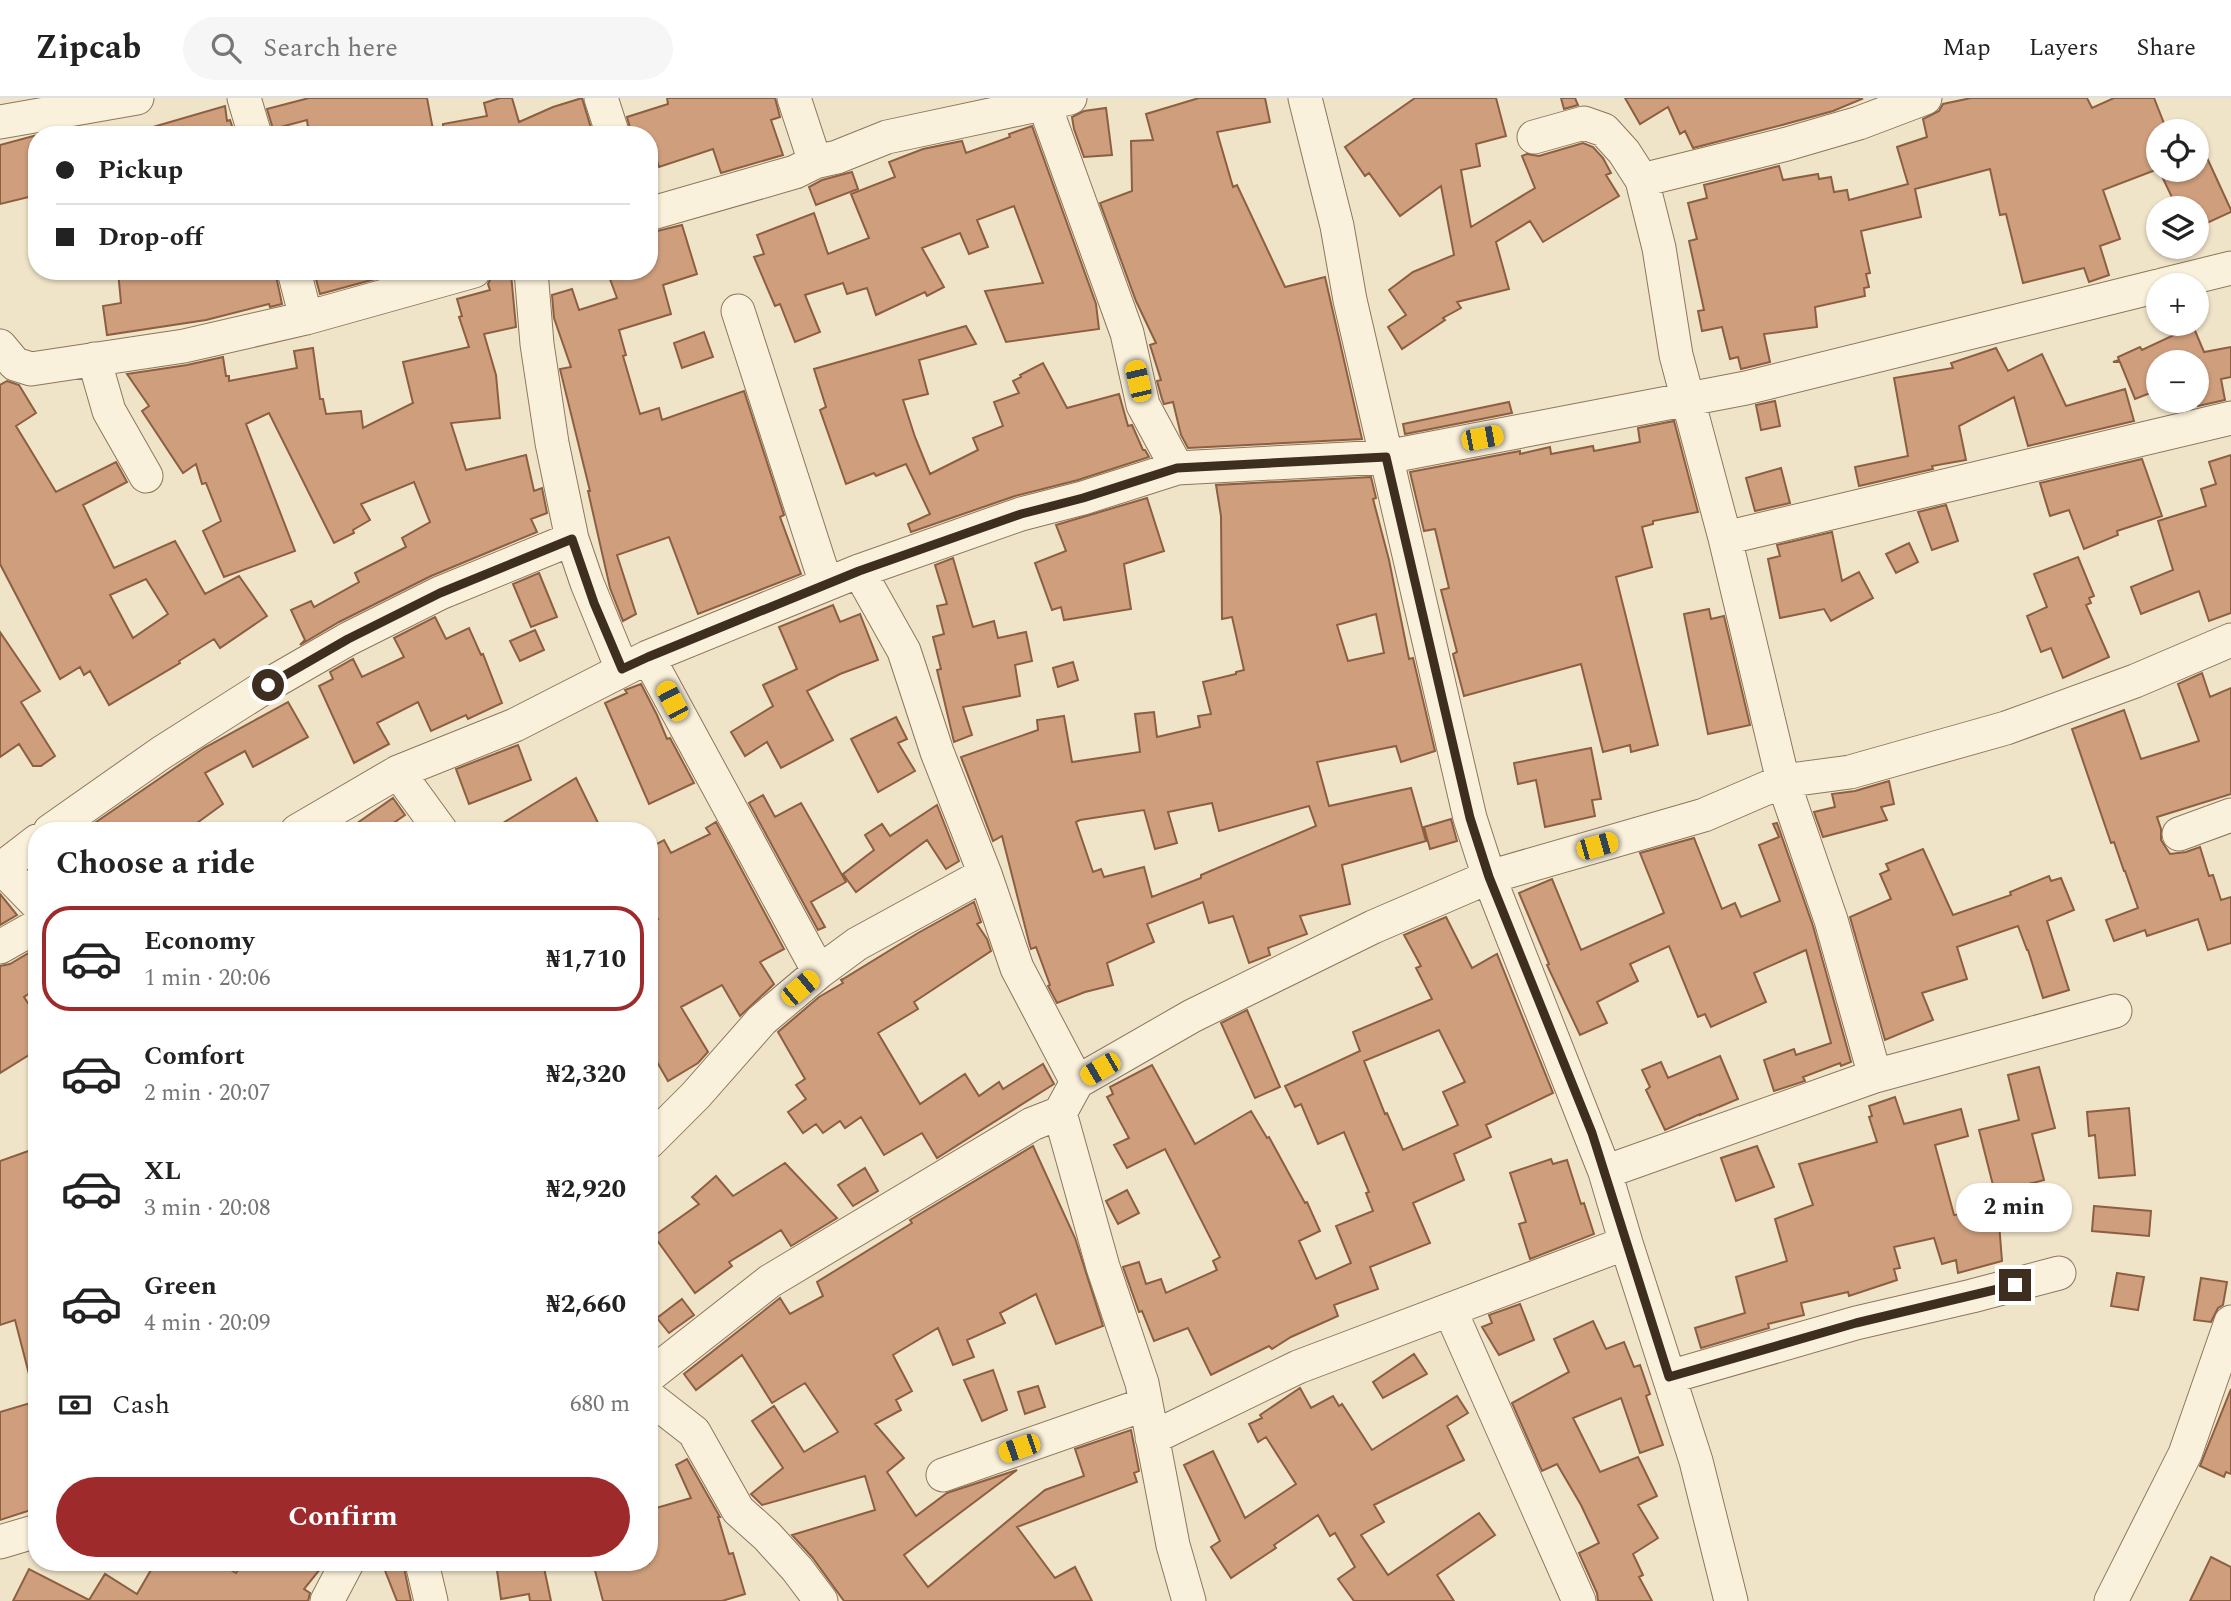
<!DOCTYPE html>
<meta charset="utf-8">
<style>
body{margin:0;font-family:Spectral,serif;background:#f6f6f6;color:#222;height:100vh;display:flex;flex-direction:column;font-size:26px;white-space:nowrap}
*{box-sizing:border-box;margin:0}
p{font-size:23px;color:#767676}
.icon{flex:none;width:38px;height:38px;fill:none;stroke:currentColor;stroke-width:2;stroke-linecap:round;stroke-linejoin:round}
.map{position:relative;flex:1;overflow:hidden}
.drawer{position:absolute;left:28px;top:724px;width:630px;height:749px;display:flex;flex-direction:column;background:#fff;border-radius:28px;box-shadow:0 2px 5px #0004}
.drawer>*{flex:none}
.hud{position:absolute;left:28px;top:28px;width:630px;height:154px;border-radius:28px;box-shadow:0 2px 5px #0004;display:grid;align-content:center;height:154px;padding:0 28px;background:#fff}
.tools{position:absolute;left:2146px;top:21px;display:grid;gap:14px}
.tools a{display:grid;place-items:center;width:63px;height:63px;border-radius:50%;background:#fff;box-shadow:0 2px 5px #0004;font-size:35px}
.end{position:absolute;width:32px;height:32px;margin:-16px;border:9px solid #3d2e20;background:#fff;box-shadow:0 0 0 4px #fff}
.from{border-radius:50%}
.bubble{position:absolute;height:49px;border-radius:24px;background:#fff;box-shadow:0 2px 5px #0004;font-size:23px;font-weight:700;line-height:49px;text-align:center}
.car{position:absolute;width:21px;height:42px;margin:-21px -10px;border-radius:9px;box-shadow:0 0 5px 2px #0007;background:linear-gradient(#f5c518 24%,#345 0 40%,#f5c518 0 76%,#345 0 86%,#f5c518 0)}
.hud b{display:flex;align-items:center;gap:24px;height:66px;font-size:26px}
.hud b+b{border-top:2px solid #e0e0e0}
.hud i{width:18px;height:18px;background:#222}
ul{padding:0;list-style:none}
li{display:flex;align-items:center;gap:21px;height:105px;margin:0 14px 10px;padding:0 14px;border:4px solid transparent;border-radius:28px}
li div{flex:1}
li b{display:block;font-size:26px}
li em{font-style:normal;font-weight:700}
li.active{border-color:#9e2a2b}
li>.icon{width:63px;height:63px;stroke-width:1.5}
h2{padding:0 28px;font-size:32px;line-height:84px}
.pay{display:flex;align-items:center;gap:18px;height:77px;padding:0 28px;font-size:26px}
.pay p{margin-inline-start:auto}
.button{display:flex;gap:14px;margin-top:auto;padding:14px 28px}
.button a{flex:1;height:80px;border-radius:42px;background:#9e2a2b;color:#fff;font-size:28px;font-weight:700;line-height:80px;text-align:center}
header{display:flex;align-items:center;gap:42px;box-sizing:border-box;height:98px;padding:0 35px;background:#fff;border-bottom:2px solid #e0e0e0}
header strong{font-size:33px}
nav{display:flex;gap:38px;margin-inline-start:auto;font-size:24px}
.search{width:490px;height:63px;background:#f6f6f6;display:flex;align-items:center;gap:18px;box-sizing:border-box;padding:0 24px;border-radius:38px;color:#767676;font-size:26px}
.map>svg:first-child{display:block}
.building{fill:#cf9f7d;stroke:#8d5f41;stroke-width:2;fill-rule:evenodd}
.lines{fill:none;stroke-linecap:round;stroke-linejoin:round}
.minor-casing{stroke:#8d765c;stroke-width:35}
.minor{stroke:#faf1dc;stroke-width:33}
.route{stroke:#3d2e20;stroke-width:9}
</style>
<header>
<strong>Zipcab</strong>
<div class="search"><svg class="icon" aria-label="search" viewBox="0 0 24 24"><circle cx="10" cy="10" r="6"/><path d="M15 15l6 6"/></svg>Search here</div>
<nav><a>Map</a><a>Layers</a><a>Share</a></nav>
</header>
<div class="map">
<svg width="2231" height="1503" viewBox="0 0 2231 1503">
<rect width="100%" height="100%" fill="#f0e4c8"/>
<path class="building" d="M309,0H427L434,37H309L307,22L273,31L267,11Z
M500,0H512L519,24L553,9L582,0L593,37H443V26L487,18L484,5Z
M667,0H775L780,19L771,22L783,57L721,75L713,51L659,69L649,37H632L627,19L668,6Z
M1199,0H1265L1270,24L1217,34L1233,89L1237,87L1285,189L1325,179L1362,341L1188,350L1181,337L1173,304L1164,306L1162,301L1157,283L1161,282L1150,247L1156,245L1136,203L1100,105L1132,93L1131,43L1153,42L1146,16Z
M1415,0H1496L1506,38L1476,46L1480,68L1461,72L1471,129L1535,90L1522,58L1527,56L1539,58L1583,45L1593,49L1603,60L1611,75L1606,77L1619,98L1543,144L1530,123L1496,144L1509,191L1457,204L1461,210L1443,220L1445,222L1402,251L1388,229L1406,217L1389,192L1413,174L1454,157L1441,88L1400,118L1369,75L1365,78L1345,49Z
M1561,0H1575L1578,7L1564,11Z
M1625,0H1861L1862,1L1833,13L1782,27L1693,50L1685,33L1680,36L1668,9L1640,26Z
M1971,0H2087L2092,10L2114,0H2154L2167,33H2158V71L2103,92L2120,141L2100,148L2109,177L2089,184L2084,170L2023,185L2006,116L2000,117L1990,71L1915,91L1921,119L1861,133L1870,175L1866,176L1869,189L1864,190L1865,198L1815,209L1817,229L1764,236L1770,264L1741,271L1738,259L1730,261L1722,229L1702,233L1698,213L1704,212L1689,143L1697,141L1688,105L1707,100L1704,87L1779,68L1783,82L1818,76L1819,81L1831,79L1834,94L1847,92L1849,102L1908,86L1897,49L1927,39L1923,21L1939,13L1943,6Z
M225,8L227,23L230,22L235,37H146V31Z
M1106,10L1112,57L1084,59L1074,31L1072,19L1084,13Z
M1032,28L1096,206L1099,231L1006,244L985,193L1043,185L1014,108L977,122L988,149L969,156L960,135L922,150L944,189L927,198L925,194L876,217L867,190L847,196L843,185L805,197L820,234L795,244L780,206L775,208L754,159L764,156L757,137L814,115L828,156L869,140L851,96L895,79L889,64L923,51L962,43L966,55L1010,39L1009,36Z
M2196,36L2231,112V114L2196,130V110H2177L2159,72H2196Z
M37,37V97L0,106V47Z
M852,74L858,91L816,107L809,89L822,82Z
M682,127L697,176L663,187L671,216L619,232L626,257L623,258L640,316L659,310L662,322L744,293L784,417L780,419L801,476L698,516L669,439L617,457L636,516L623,523L610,490L588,393H590L560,271L571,269L554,220L552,197L572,191L579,212L617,200L607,173H649V135Z
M118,173H275L282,206L270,209L269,206L206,222L107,237L103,208L121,205Z
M318,173H378L379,180L320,196L314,174Z
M511,176L516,229L484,236L496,277L500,320L451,325L466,372L526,357L534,393L542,390L547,415L531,421L537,434L431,478L339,524L300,547L305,542L291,512L311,503L314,509L359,484L355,475L406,449L402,440L430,424L414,384L361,406L370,422L353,432L354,435L334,445L269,315L246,326L295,453L224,479L203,433L221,423L206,385L202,386L196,366L183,375L142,313L149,308L127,276L187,267L223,259L226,278H229V283L297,270L294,253L313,250L320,301H323L326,316L361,313L363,330L413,305L403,264L469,249L459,219L462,218L457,201L490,192L488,186L491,180Z
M966,228L976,246L919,262L928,296L903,302L915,339L930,376L978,352L973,340L1003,328L994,304L1019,295L1013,283L1021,279L1020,277L1043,265L1067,310L1119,296L1128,328L1132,327L1143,352H1145L1149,359L1078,382L1015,398L911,434L908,426L930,416L906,366L876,378L874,375L846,386L820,312L826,309L814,271Z
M2193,228L2204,254L2231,249V279L2221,281L2225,302L2198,308L2196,264H2158V292L2135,301L2120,264H2113L2119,262L2118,259L2140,249L2142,252Z
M704,234L713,259L682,270L674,245Z
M1996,250L2008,273L2042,256L2066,308L2125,291L2134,323L2028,348L2014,299L1959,328L1966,362L1932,368L1933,371L1859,388L1855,369L1908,358L1894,280L1953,270L1951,265Z
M7,283L19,287L36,315L16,328L56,394L116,364L127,384L83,407L114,470L175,443L205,496L239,478L267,518L220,550L214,541L179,563L180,565L109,607L90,573L84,577L80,569L60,581L0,466V287ZM146,481L168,516L133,540L110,497Z
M1775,303L1780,328L1761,332L1756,307Z
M1509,304L1512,315L1405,336L1403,326Z
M1674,323L1698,414L1653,423V426L1642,429L1652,469L1616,479L1658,647L1631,654L1630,647L1603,654L1581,566L1464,598L1453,556L1457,554L1441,492L1449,490L1435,431L1424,433L1410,374L1520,353V356L1550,349L1551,356L1593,348L1594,353L1640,344L1638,330Z
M2231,357V515L2209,523L2199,493L2141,516L2131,489L2173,472L2158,423L2206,408L2201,391L2216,386L2209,364Z
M2142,361L2162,418L2117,433L2118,437L2084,451L2069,412L2050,418L2040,385Z
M1781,370L1790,405L1755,413L1746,380Z
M1371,379L1376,400L1373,401L1389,462L1409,561L1413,560L1435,653L1401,664L1396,648L1317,664L1329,708L1411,690L1426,743L1342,767L1350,806L1300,818L1307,836L1268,850L1270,857L1249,865L1233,818L1209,825L1203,804L1147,826L1154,844L1107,865L1113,887L1085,894L1057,905L1048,888L1050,887L1036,849L1031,851L1030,848L1002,738L993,743L961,659L1038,632L1037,622L1064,618L1072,664L1140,654L1135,616L1154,614L1157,639L1200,629L1198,618L1211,616L1203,584L1236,576V574L1244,572L1232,519L1222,521L1221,418L1216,387ZM1376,516L1384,555L1348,563L1337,527ZM1212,705L1219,733L1309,708L1316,728L1201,777V780L1152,799L1144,769L1104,779L1101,771L1093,774L1076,724L1080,722L1144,712L1155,751L1177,745L1168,714Z
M1147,400L1164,453L1124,466L1131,511L1064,522L1061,509L1052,512L1035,465L1066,453L1056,427Z
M1946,407L1958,443L1932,452L1918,414Z
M1832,434L1842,483L1859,474L1873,500L1831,523L1824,511L1780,520L1768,461L1780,458L1777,447Z
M1909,445L1918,464L1896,475L1886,456Z
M2078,459L2094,498L2089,500L2091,505L2086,507L2109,559L2063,580L2051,550L2041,554L2027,518L2047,509L2034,476Z
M953,460L973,529L994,523L998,540L1026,534L1032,563L1015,567L1020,598L963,609L972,637L954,644L937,572L941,571L933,539L944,536L937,508L947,506L935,467Z
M539,475L557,519L531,529L513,486Z
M833,507L840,524L860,516L878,562L840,576L807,593L833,642L781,670L767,644L745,658L731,634L773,608L763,587L797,571L779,529Z
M1709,511L1711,521L1724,518L1750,627L1708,636L1684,516Z
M435,519L446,541L469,530L481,557L483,556L502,605L468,621L466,617L431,633L418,604L377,625L389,646L354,665L319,588L333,581L330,574L353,561L362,579L404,559L394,540Z
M535,532L544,552L520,563L510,543Z
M0,534L40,593L21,604L55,658L41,668H33L19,646L0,659Z
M1073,564L1078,582L1058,589L1053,570Z
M2202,575L2210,599L2231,590V696L2157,719L2161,731V742L2170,756L2186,754L2200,749L2209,778L2213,777L2221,802L2231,799V845L2208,852L2198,821L2147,838L2145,832L2114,843L2106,822L2138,810L2125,773H2124L2114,744L2111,745L2072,631L2124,612L2141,661L2199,643L2178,586Z
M641,586L657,617L667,641L670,640L694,685L649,706L605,605L627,595L625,592Z
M288,604L308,639L253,669L245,653L205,675L223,706L186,733H83L204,650Z
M896,619L907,641L898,645L915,673L878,694L851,641Z
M518,647L531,682L469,706L456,671Z
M1591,650L1601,701L1592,702L1595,718L1545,729L1536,682L1518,686L1514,665Z
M576,680L602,733H490Z
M1889,683L1894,706L1881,709L1887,722L1823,739L1814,714L1835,709L1832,696L1855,693Z
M763,697L775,719L801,705L846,784L811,804L825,829L818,832L749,705Z
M393,700L405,717L382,733H346Z
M937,707L959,763L946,771L927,742L856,794L843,776L874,752L865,737L882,726L890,738Z
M1451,721L1457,743L1430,751L1424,729Z
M716,724L784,851L760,864L774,886L740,918L722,887L681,909L708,954L698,965L668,983L649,950V825L658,821L649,807V750L664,742L671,755L710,736L706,730Z
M1777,725L1813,828L1851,964L1841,968L1840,965L1803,979L1805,983L1774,993L1764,962L1794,951L1796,957L1831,945L1806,852L1754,875L1766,904L1711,929L1705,916L1698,919L1669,848L1630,866L1638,883L1597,904L1607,925L1580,937L1547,867L1549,866L1519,795L1552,781L1581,852L1664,815L1640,755L1694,740L1722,811L1735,805L1741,819L1780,803L1759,747L1779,739L1773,726Z
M1923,751L1953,817L2011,797L2010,794L2049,778L2051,783L2061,780L2074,812L2047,823L2069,892L2043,900L2028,852H2027L2018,828L1957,849L1967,881L1922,895L1933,922L1885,942L1850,819L1891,801L1880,776L1889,772L1886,766Z
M0,796L17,817L0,827Z
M974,804L981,824L977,826L987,841L991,853L914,904L918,911L878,935L920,1006L965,976L979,998L999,984L1003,991L1043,966L1054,986L937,1060L922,1035L884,1057L861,1019L845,1030L840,1023L823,1035L816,1026L803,1035L788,1014L806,1001L796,987L805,981L778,934L819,899L843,885L841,882L843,881L918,835Z
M1446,819L1472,870L1497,856L1553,995L1486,1027L1491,1039L1454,1056L1464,1082L1413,1105L1430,1145L1370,1169L1378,1191L1334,1207L1338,1218L1291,1239L1272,1251L1269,1248L1211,1277L1188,1230L1154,1243L1142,1213L1139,1214L1123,1169L1139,1164L1146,1186L1161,1181L1166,1195L1217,1172L1213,1163L1220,1159L1165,1051L1127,1070L1114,1047L1129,1040L1107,999L1113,996L1110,989L1152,967L1195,1046L1251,1013L1267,1040L1269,1039L1305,1105L1307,1104L1320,1133L1299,1143L1316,1181L1351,1165L1336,1128L1373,1113L1366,1095L1369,1094L1344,1034L1318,1046L1301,1006L1295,1009L1285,988L1360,953L1353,934L1432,901L1416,870L1421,868L1404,837ZM1439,932L1465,984L1443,994L1458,1027L1403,1052L1387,1015L1385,1016L1364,963Z
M37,850V890L24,899L37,919V952L0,975V868L10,866Z
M1247,912L1280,989L1255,1000L1221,925Z
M1720,958L1738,1001L1700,1017V1016L1665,1032L1646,992L1650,989L1642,972L1661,964L1668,980Z
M2039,969L2055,1030L2032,1036L2044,1082L1995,1095L1979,1032L2019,1022L2008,977Z
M1895,999L1904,1026L1961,1011L1968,1038L1935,1047L1954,1117L1998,1112L2002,1163L1958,1175L1956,1162L1942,1166L1934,1140L1894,1149L1900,1170L1894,1171L1897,1182L1849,1198L1848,1194L1801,1205L1804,1217L1768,1226L1769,1230L1701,1250L1695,1230L1745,1215L1736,1179L1787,1163L1775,1121L1813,1107L1799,1066L1877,1044L1869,1019L1872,1018L1869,1008Z
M2129,1010L2135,1077L2099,1080L2095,1037L2089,1038L2087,1014Z
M1033,1048L1075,1140L1103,1228L1056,1246L1036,1196L1000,1215L1005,1225L967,1242L974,1259L953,1267L938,1230L893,1257L912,1293L896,1302L901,1312L875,1326L904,1360L887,1374L916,1418L947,1395L1017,1372L904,1457L928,1489L1045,1392L1084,1378L1075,1351L1131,1332L1139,1373L1134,1375L1137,1384L1017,1429L1055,1480L1075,1469L1092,1503H844L812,1459L792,1437L875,1412L865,1378L762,1407L751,1396L783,1370L752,1323L774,1308L804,1354L838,1334L805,1285L772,1305L742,1257L696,1292L684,1276L780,1200L790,1216L823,1198L817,1184L912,1125L910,1122Z
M1757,1048L1774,1089L1736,1103L1721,1060Z
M37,1050V1279L30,1280L15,1222L0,1227V1063Z
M1551,1061L1553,1066L1567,1062L1581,1106L1584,1105L1594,1136L1530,1161L1519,1126L1526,1124L1510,1075Z
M785,1065L837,1120L791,1148L781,1132L729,1164L732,1168L695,1195L654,1138L699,1106L692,1099L716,1078L733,1098Z
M865,1070L878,1093L853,1108L838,1087Z
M1127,1092L1139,1115L1118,1126L1106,1103Z
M2094,1108L2151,1113L2149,1138L2092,1133Z
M2117,1175L2144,1179L2138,1212L2111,1208Z
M2201,1180L2227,1184L2223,1207L2218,1210L2211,1224L2194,1222Z
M682,1201L694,1217L669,1235L657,1220Z
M1520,1206L1534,1242L1499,1257L1482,1229L1492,1225L1489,1217Z
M1593,1223L1606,1251L1624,1244L1634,1269L1640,1267L1650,1296L1646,1298L1663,1347L1640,1355L1621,1300L1573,1320L1600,1374L1638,1359L1657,1398L1638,1407L1658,1440L1633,1456L1643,1477L1639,1479L1652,1503H1598L1597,1495L1579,1455L1599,1445L1581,1407L1557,1366L1542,1373L1512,1305L1569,1274L1554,1241Z
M1414,1256L1427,1276L1383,1300L1373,1284Z
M993,1272L1007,1312L982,1323L964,1282Z
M1038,1288L1045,1309L1025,1316L1018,1294Z
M1300,1290L1311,1310L1333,1298L1339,1308L1342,1306L1372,1352L1457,1298L1468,1315L1447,1328L1464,1362L1374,1407L1384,1424L1361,1437L1388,1477L1479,1415L1495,1437L1437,1477L1454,1503H1354L1338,1481L1355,1469L1335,1435L1330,1438L1318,1417L1274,1447L1276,1450L1231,1480L1211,1449L1220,1443L1184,1367L1213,1353L1245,1420L1296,1386L1266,1339L1258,1344L1249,1326L1262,1320L1260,1317Z
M2231,1291V1376L2226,1374L2224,1379L2200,1368Z
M37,1303V1410L0,1422V1314Z
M687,1361L720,1419H718L729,1456L733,1455L745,1496L722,1503H603L593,1465H649V1412L691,1400L676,1367Z
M2211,1459L2231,1469V1503H2190Z
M155,1465H219L236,1475L243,1465H325L304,1491L310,1495L308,1503H13L29,1471L89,1502L105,1476L137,1496Z
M397,1465H403L411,1503H397L384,1470Z
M496,1465H543L551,1503H530L529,1496L501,1501Z"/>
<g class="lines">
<g class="minor-casing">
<path id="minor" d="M244,0L255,37
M601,0L613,37
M794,0L815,64
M1042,0L1127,235L1143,307L1177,370
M1305,0L1337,128L1350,202L1470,720L1489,779L1605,1074L1626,1145L1696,1363L1731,1503
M0,24L137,0
M1534,39L1584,25L1604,32L1624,54L1642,82L1659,150L1676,257L1725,440L1783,683L1831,822L1875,978
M1642,82L1787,46L1859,25L1925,0
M649,116L795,74L815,64L837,59L887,39L1070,0
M294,173L306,220
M531,173L537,246L552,345L572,441L587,485L622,571
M2162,187L2231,170
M738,213L826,486
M0,248L15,266L31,271L184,248L306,220L474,173
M94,261L109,313L146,378
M1725,440L2231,320
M859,473L904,553L937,654L985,776L1017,870L1077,984
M648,559L819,874
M398,674L441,733
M50,733L161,655L268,587L348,541L440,495L572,441
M297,733L398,674L515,627L648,559L859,473L1021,416L1083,400L1177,370L1386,359L1746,290L2158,188
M2179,736L2231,717
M0,768L37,806
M2,770L37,743
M0,849L37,828
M1060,1015L1103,1169L1142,1285L1173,1447L1189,1503
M649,1044L696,997L762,922L819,874L857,846L985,776
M1605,1074L1875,978L2115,913
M1450,1212L1579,1503
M649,1278L770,1183L1032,1026L1060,1015L1077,984L1192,918L1373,829L1489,779L1704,717L1783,683L1850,674L2006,630L2135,583L2231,542
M1669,1279L1856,1225L1972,1198L2059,1175
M649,1299L694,1334L738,1412L767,1438L797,1471L821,1503
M1152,1340L1298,1269L1626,1145
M943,1377L1146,1306
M0,1444L37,1433
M422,1465L431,1503
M327,1503L347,1465
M2111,1503L2185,1356L2231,1224"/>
</g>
<use href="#minor" class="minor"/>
</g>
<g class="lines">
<path class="route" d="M268,587L348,541L440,495L572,441L594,505L622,571L648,559L859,473L1021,416L1083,400L1177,370L1386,359L1470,720L1489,779L1592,1035L1669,1279L1856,1225L2015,1187"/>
</g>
</svg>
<div class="tools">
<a><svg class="icon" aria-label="locate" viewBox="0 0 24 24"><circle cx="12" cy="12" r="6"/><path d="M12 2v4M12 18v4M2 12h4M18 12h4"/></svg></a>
<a><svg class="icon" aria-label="layers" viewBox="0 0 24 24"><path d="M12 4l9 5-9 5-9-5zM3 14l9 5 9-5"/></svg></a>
<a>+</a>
<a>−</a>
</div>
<i class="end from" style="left:268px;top:587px"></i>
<i class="end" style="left:2015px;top:1187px"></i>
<div class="bubble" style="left:1956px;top:1085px;width:116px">2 min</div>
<i class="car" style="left:1138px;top:283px;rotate:347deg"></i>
<i class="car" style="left:1482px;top:340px;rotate:79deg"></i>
<i class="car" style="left:672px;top:603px;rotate:332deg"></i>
<i class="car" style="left:1597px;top:748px;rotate:74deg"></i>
<i class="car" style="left:800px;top:890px;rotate:50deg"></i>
<i class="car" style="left:1100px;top:971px;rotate:240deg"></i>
<i class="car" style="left:1019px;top:1350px;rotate:251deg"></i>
<div class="hud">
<b><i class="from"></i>Pickup</b>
<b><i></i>Drop-off</b>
</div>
<section class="drawer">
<h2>Choose a ride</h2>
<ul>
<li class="active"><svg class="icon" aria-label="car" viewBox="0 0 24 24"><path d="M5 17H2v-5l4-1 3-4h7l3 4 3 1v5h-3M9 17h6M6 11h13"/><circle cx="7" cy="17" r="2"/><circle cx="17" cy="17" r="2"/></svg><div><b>Economy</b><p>1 min · 20:06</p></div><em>₦1,710</em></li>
<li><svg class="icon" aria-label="car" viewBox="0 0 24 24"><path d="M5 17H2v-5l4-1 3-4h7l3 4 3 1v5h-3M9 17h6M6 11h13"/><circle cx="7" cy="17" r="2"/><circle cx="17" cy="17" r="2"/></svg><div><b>Comfort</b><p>2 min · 20:07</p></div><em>₦2,320</em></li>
<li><svg class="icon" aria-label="car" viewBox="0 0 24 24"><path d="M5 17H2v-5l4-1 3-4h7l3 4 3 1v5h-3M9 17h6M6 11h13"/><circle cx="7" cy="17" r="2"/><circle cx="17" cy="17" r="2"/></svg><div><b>XL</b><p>3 min · 20:08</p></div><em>₦2,920</em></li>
<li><svg class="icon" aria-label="car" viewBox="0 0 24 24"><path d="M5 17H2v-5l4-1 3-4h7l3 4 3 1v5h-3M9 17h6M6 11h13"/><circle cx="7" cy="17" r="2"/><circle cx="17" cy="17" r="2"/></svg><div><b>Green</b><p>4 min · 20:09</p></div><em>₦2,660</em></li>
</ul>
<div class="pay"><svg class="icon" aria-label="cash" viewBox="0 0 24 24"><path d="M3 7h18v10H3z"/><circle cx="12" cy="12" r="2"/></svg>Cash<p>680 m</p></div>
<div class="button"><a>Confirm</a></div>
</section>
</div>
